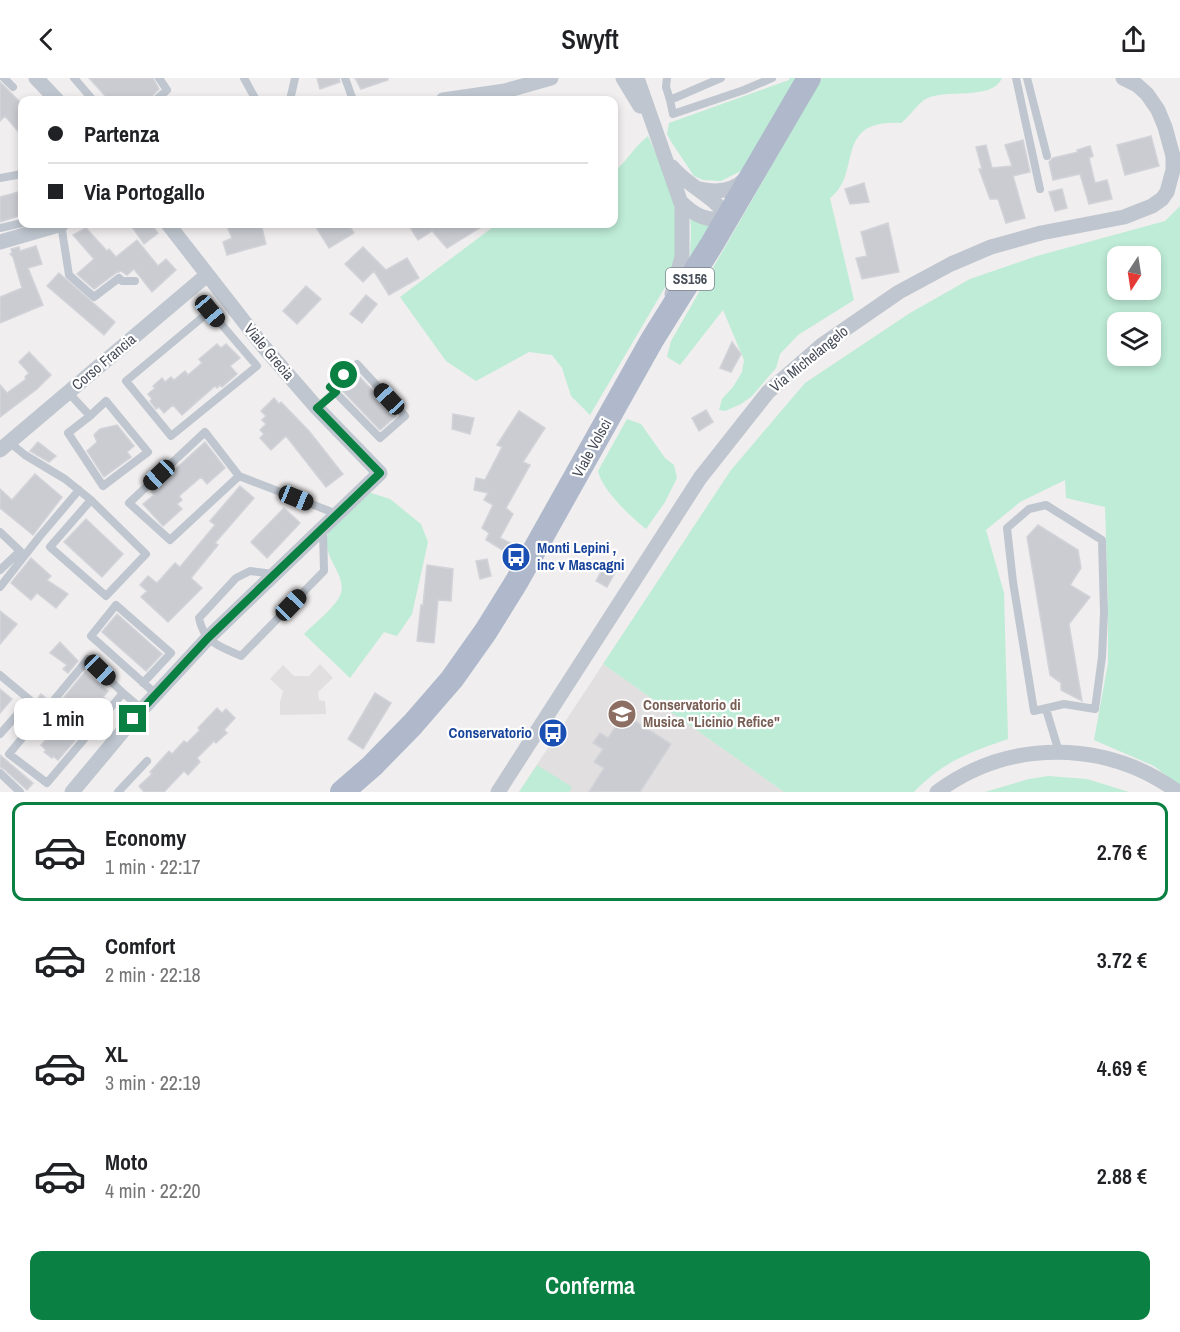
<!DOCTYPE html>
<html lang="it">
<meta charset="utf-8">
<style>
body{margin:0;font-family:"Archivo Narrow",sans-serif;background:#f6f6f6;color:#202124;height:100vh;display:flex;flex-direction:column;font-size:22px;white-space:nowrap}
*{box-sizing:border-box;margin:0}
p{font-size:20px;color:#757577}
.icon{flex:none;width:33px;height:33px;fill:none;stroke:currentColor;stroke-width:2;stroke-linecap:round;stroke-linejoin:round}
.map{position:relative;height:714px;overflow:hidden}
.sheet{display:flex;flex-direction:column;background:#fff;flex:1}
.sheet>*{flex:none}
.top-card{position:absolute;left:18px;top:18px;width:600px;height:132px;border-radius:12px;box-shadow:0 3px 9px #0003;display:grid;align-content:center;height:132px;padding:0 30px;background:#fff}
.needle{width:39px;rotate:192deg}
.tools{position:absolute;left:1107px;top:168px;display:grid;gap:12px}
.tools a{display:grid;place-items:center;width:54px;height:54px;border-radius:12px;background:#fff;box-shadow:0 3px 9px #0003;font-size:30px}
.end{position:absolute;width:27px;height:27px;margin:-14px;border:8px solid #0b8043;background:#fff;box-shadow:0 0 0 3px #fff}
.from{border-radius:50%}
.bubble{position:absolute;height:42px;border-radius:12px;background:#fff;box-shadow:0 3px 9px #0003;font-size:20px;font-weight:600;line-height:42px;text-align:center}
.car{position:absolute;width:18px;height:36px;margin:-18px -9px;border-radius:8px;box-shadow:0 0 4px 2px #0007;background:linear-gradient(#222 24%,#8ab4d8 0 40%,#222 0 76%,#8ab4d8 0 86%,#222 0)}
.top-card b{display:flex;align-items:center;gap:21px;height:57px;font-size:22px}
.top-card b+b{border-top:2px solid #e0e0e0}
.top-card i{width:15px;height:15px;background:#202124}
ul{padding:10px 0 0;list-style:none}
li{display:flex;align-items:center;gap:18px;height:99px;margin:0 12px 9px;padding:0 18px;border:3px solid transparent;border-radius:12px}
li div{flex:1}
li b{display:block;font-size:22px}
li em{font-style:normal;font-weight:600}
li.active{border-color:#0b8043}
li>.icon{width:54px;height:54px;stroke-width:1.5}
.cta{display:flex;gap:12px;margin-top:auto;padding:12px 30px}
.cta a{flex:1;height:69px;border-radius:12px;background:#0b8043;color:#fff;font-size:24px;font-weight:600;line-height:69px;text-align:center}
header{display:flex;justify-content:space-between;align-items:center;height:78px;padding:0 30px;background:#fff;font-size:27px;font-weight:600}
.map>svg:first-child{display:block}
.education{fill:#e1dfdf}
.green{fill:#beecd7;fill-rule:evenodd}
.building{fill:#cbccd2;stroke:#d2d3d9;stroke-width:1.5}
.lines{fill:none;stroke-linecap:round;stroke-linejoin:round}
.service{stroke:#bfc6cf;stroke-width:8}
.minor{stroke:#bfc6cf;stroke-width:15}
.primary{stroke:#afb9cb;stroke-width:24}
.route{stroke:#0b8043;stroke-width:8}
.labels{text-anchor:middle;stroke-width:4.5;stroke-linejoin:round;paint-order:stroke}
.shield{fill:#fff;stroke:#7e838c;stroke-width:1.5}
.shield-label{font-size:14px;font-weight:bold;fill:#474e5a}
.street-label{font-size:15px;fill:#474e5a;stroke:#fff}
.transit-label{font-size:15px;font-weight:bold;fill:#164399;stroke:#fff;text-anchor:start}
.education-label{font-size:15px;font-weight:bold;fill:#785e54;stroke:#fff;text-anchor:start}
</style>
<header><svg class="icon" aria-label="back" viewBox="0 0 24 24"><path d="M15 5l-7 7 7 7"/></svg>Swyft<svg class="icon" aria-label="share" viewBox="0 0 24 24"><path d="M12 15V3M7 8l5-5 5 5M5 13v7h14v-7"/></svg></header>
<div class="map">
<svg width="1180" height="714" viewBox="0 0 1180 714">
<rect width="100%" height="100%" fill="#f0eeee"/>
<path class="education" d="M320,586L333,600L318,614L319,622L325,623L326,636L280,637V624L283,613L270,601L283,587L294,598H309Z
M603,586L784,714H519Z"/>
<path class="green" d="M789,0H796L746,87L741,93L721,103L703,102L694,98L672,65L667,56L669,45L789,2Z
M822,0H1002C992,24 944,9 924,22C916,28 909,39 901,45C832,41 863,96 830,120L854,222L798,257L780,276L776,290L752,318L741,326L725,333L719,332L722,321L733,309L742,294L744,282L723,232L680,287L667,279L671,263Z
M648,58C665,95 682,134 678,176C677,184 673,192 671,199L590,337L571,318L562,290L552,277L529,274L476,303L446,283L400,219L497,146H614V94C627,83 634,69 648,58Z
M1180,128V708L1154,688L1094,662L1108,585V520L1105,429L1066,420L1065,402L1020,424L986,452L1004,515L1008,661C968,675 944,683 914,714H784L603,586L731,392L805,305L910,235L970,201L1037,178L1165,143ZM1118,178H1150V212H1118ZM1118,244H1150V278H1118Z
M690,136L710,147L690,182L691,152Z
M627,341L641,346L665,380L674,387L677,400L665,424L646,451C631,439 602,412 598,393Z
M368,414L390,421L421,446L428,464L412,536L397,558L384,554L350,600L304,556C314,546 338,527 341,515C347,495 318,476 329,453C334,444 359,423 368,414Z
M537,687L572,709L569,714H519Z
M1048,698L1087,701L1129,714H985L1029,701Z"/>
<path class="building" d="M89,0H153L159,11L152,18L150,22H109Z
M317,0H339L340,4L320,11Z
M355,0H388V2L361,11Z
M0,4L22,26V58L5,38L0,43Z
M1151,58L1159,88L1125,97L1117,67Z
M1023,62L1030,94L1013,98L1025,140L1006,145L998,121H990L979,91H982L976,69L986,67L992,90L1012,88L1005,67Z
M1090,68L1093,78L1089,80L1095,105L1107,102L1112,121L1089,126L1080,96L1053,102L1049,84L1053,80L1078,74L1077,72Z
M864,105L869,124L850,126L845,111Z
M1062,111L1067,130L1055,133L1049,114Z
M22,113V137L0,144V119Z
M888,145L899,194L862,201L856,180L867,178L861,154Z
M137,146H151L158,155L144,166L132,149Z
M226,146H261L266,166L227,177L223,164L232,160Z
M314,146H348L354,155L329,170Z
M408,146H486L447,170L432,153L418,162Z
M86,150L107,173L109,171L116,179L137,162L158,188L166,181L176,192L152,214L134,191L127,197L121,193L116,195L94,211L77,196L94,181L73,157Z
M36,168L42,186L28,190L43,227L0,245V219L22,210L13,179L10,176L12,175L11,171L19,169L20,173Z
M363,169L386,192L407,180L419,200L389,217L374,193L363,204L345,186Z
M59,195L115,244L104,257L47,208Z
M306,208L321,221L297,246L283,233Z
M366,217L377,226L362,245L350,236Z
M732,264L741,276L731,294L720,290Z
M217,266L221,270L226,266L240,280L230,288L237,296L222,309L220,307L217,310L215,308L182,337L173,327L164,335L159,329L156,331L150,323L152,321L148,316L155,310L153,308L162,300L165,304L171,299L174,302L185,293L188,297L202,285L199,281Z
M29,274L51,297L37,311L0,339V307L7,315L26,301L25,299L29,295L19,284Z
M356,295L396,338L380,352L339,309Z
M274,320L279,326L281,324L309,353L343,396L326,409L286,358L271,372L260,360L264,356L260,352L266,346L262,342L266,338L261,333Z
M706,332L713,344L699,353L692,340Z
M519,333L545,350L523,384L530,387L506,430L513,436L500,460L519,469L514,479L486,462L489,455L482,450L493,427L484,422L488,415L474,412L476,400L485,402L502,369L497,367Z
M453,336L474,340L470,356L452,351Z
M117,347L134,368L127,374L131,379L104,399L87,373L97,364L94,357L100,351Z
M38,364L56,378L49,384L30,373Z
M205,364L225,390L207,406L201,399L179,418L182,422L177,426L182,431L163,448L143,426L154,417L151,413Z
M35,396L62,419L33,457L0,430V411L12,422Z
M240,408L254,420L215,465L218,467L191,500L202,510L168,544L141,519L147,513L140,507L148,498L157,505L175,485L180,489L215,447L210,443Z
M284,430L300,445L267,480L251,464Z
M86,441L123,476L102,499L64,464Z
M1038,447L1078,472L1081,490L1070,507L1090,519L1069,546L1082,623L1061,612V605L1050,597L1027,459Z
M31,480L51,498L47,502L68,516L56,530L37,515L31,522L11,505Z
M487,481L491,498L480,501L476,483Z
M607,483L618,489L607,509L596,503Z
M427,487L453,491L451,523L438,522L434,565L417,563L421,527H423Z
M0,533L17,546L0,566Z
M117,536L162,576L146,593L102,554Z
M60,564L78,583L68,595L63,591L67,587L50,575Z
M85,594L108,613L103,619L105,621L82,644L84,646L75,658L77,660L58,682L53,678L52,680L44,674L46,672L41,667L49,658L39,649Z
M0,611L12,621L0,635Z
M375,615L391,625L363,671L348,661Z
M41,616L47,621L30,642L25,637Z
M217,630L222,635L226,631L235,640L224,652L227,655L216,665L214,663L197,680L200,684L188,697L184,693L164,714H144L139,708L152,696L150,694L169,673L172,676L184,663L187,665L200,652L198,650Z
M624,636L671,666L640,714H589L604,690L594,684L603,671L593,665L600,655L608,660Z
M0,677L33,705L27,712L4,691L0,689Z"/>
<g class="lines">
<path class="service" d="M4,0L13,9
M74,0L93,22
M244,0L256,22
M345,0L353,22
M667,0L666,9L670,22L721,0
M1016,0L1040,111
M1027,0L1047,78
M156,22L167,12L159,0
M290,22L295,0
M670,22L673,36L744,12L772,0
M0,100L22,96
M61,146L69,197L94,219L119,200L122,203H135
M0,150L22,145
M210,233L257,288L171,358L126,303Z
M68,314L90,338L106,323L148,374L103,408L68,355L90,338
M317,330L335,314L330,309L357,286L405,338L380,360L335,314
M9,364L25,377L65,401L91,422L146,476L106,518L50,469L91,422
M239,398L170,462L129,425L205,354L239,398L337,436
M1046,427L1102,462L1104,535L1102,579L1095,631L1064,626L1034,633L1013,504L1007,450L1029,431Z
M0,454L20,473L0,492
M273,496L250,493L236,500L199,540C204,565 220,568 241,578L324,493L323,453
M0,509L40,458L79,412
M0,597L30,622L0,656
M143,605L171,575L116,527L91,558L157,617
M123,615L88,581L9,676L47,705L123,615L143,632
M1046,631L1059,674
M0,695L20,714
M118,714L147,683"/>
<path class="minor" d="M36,0L57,22
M623,0L640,28
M637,0L682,128V179L672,216
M443,22L505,13L551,0
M672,89C688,109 715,117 727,140C708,144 695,138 681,124
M700,111C717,115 733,114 746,100
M0,164L62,146
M0,372L207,197
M72,714L133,641L208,560L380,395L317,330L263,268L168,146
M498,714L700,400L768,314L822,267L899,214L951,186L991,169L1041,155L1124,139L1152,128L1162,121L1167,114L1173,92V78L1165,49L1158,32L1147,16L1137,7L1123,0
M937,714C1010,660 1106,662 1178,714"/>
<path class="primary" d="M342,714L372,688L413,646L452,601L486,553L517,503L652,262L712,166L809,0"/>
</g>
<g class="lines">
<path class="route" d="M133,641L208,560L380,395L317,330L336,314L330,309L344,297"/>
</g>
<defs>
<g id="bus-disc" transform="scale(1.5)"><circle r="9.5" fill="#1a4fb4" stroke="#fff"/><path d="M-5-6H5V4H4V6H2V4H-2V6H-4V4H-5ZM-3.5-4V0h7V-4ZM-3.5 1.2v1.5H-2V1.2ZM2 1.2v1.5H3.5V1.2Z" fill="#fff"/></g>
<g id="university-disc" transform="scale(1.5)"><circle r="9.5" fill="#8d6e63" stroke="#fff"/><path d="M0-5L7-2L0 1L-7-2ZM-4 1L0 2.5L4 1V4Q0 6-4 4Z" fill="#fff"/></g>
</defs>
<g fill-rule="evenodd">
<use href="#bus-disc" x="516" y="479"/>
<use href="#university-disc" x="622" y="636"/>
<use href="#bus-disc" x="553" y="655"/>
</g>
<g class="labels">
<rect class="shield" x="666" y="190" width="48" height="22" rx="4.5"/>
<g class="shield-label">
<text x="690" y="206">SS156</text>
</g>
<g class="street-label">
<text transform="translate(269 274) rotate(50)" y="5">Viale Grecia</text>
<text transform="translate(809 281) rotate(-39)" y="5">Via Michelangelo</text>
<text transform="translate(104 284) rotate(-40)" y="5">Corso Francia</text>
<text transform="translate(592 370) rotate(-61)" y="5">Viale Volsci</text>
</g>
<g class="transit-label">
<text x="537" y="475">Monti Lepini ,<tspan x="537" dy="17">inc v Mascagni</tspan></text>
<text x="532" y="660" text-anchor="end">Conservatorio</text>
</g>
<g class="education-label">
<text x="643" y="632">Conservatorio di<tspan x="643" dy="17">Musica "Licinio Refice"</tspan></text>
</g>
</g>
</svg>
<div class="tools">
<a><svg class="needle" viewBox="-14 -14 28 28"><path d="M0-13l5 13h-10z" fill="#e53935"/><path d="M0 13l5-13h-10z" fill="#757577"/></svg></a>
<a><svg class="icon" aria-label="layers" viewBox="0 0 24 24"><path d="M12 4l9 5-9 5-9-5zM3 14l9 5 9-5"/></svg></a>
</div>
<i class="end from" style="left:344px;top:297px"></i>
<i class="end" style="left:133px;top:641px"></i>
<div class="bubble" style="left:14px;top:620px;width:99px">1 min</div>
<i class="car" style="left:210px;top:233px;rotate:140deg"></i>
<i class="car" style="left:389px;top:321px;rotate:317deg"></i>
<i class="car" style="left:159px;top:397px;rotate:227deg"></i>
<i class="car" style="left:296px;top:420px;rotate:112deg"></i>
<i class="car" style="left:291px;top:527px;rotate:44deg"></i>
<i class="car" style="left:100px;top:592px;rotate:134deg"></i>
<div class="top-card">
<b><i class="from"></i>Partenza</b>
<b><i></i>Via Portogallo</b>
</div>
</div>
<section class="sheet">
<ul>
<li class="active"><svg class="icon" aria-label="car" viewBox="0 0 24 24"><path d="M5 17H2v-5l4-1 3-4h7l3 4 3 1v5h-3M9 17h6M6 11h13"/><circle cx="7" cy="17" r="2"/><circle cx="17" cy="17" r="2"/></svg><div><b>Economy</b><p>1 min · 22:17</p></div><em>2.76 €</em></li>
<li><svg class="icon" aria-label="car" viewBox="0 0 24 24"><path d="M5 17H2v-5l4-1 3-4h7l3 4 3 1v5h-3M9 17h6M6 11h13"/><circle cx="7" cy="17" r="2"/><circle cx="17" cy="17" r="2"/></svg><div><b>Comfort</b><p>2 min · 22:18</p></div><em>3.72 €</em></li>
<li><svg class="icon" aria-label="car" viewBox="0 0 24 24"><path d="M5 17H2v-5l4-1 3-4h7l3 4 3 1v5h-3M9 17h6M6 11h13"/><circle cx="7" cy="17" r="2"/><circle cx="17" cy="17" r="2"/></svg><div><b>XL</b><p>3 min · 22:19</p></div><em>4.69 €</em></li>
<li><svg class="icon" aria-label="car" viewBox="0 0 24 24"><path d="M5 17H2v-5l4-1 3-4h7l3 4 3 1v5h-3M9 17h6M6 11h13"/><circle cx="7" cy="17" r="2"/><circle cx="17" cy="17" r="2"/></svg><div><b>Moto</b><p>4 min · 22:20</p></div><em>2.88 €</em></li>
</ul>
<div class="cta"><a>Conferma</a></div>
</section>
